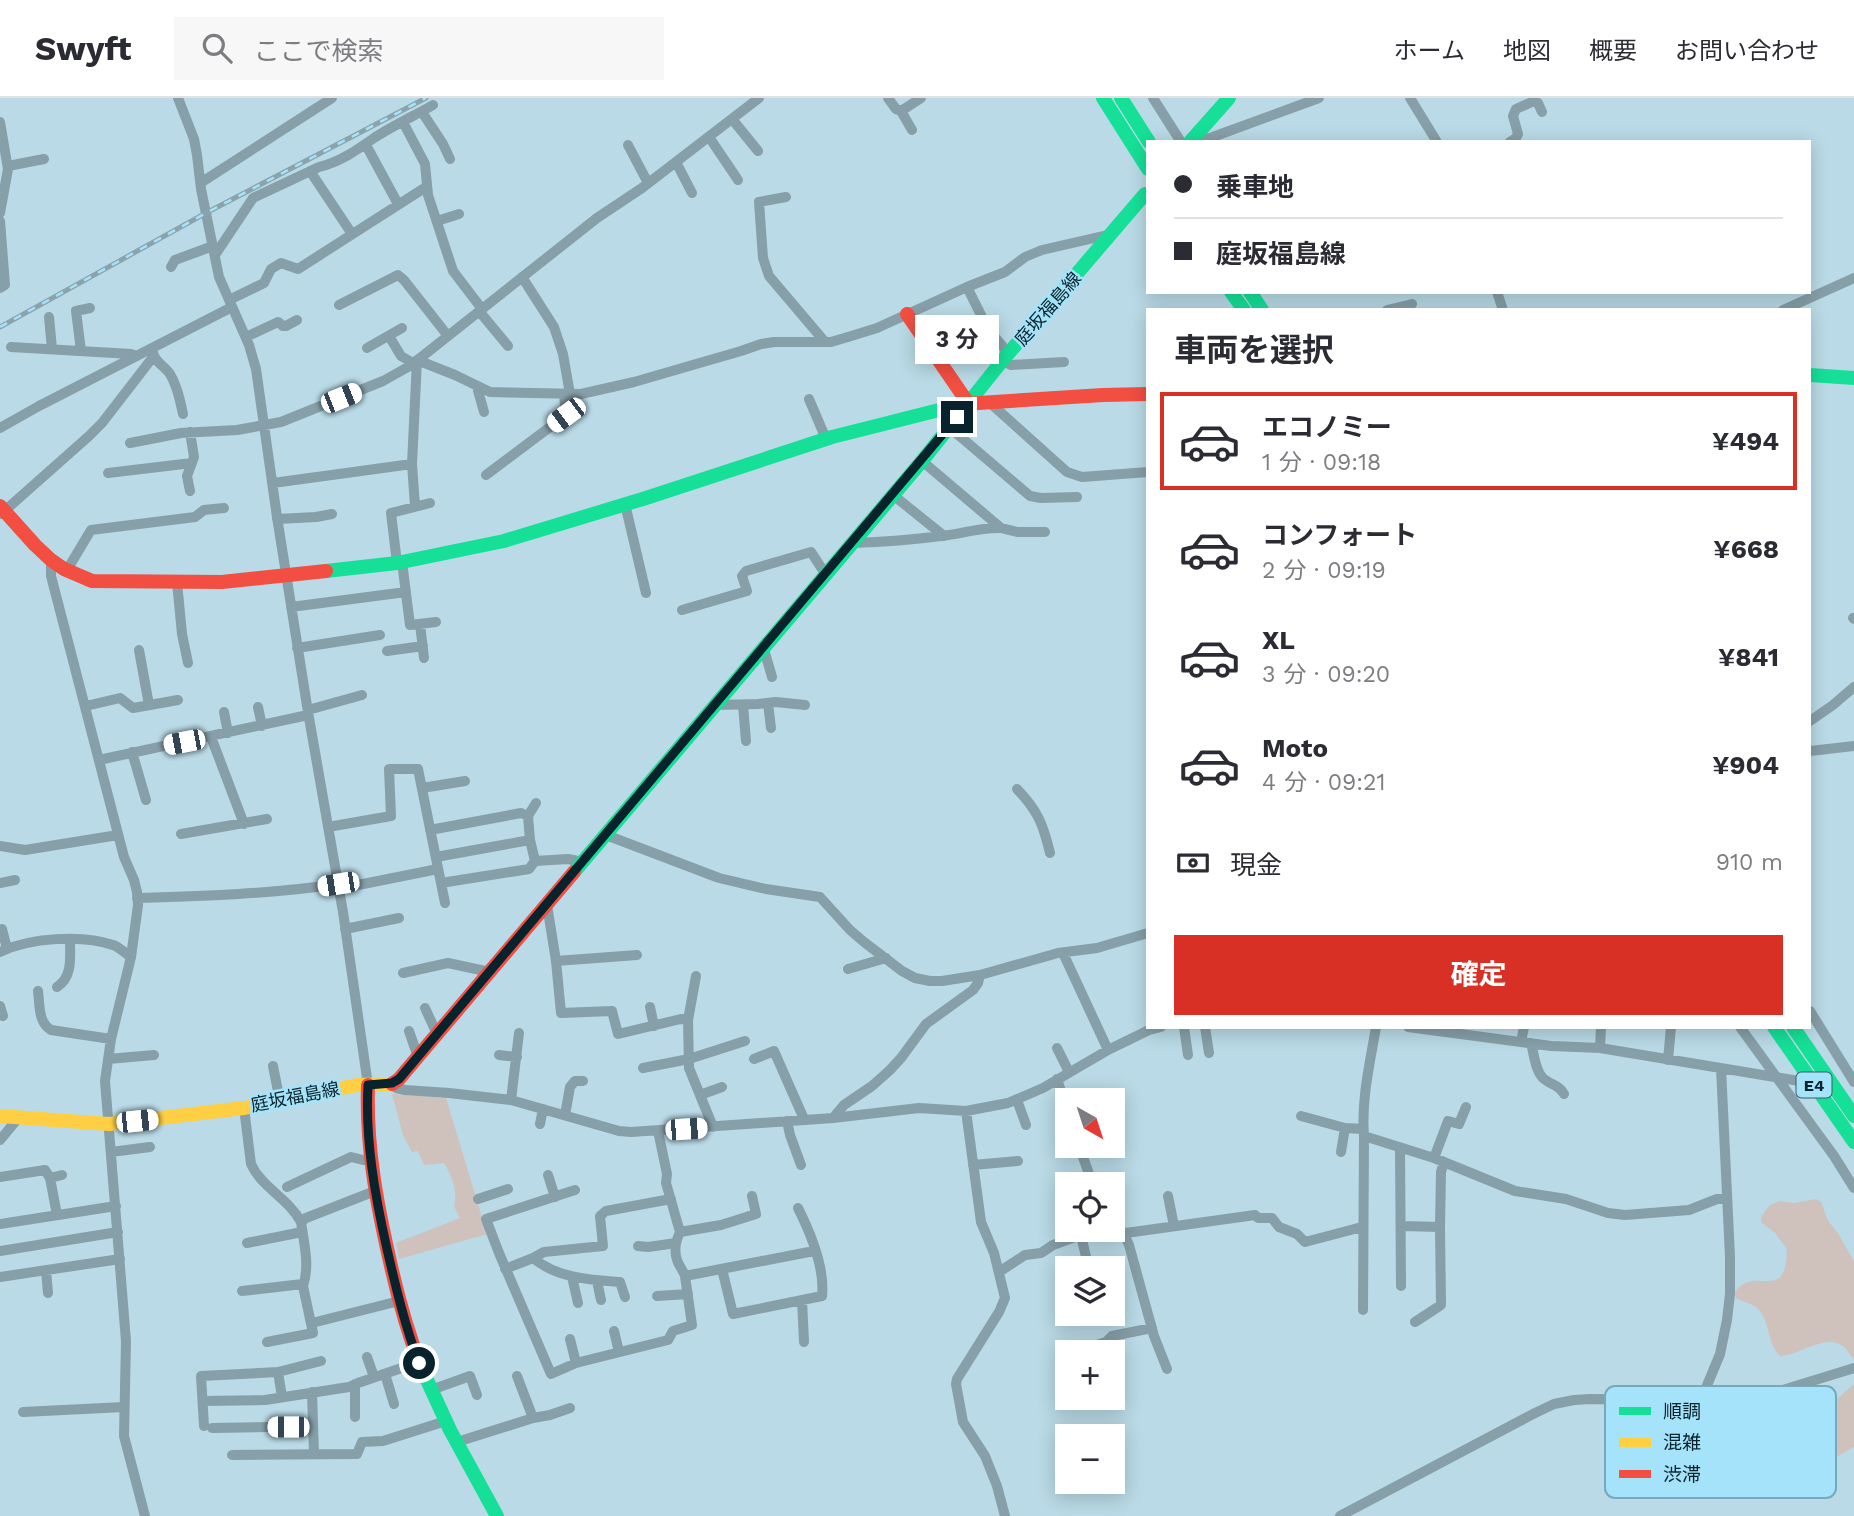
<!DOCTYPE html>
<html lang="ja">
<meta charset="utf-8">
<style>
body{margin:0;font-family:"Work Sans","Noto Sans JP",sans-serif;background:#f7f7f7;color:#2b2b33;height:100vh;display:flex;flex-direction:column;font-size:26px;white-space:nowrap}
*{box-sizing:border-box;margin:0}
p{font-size:23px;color:#7c7c81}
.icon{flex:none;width:38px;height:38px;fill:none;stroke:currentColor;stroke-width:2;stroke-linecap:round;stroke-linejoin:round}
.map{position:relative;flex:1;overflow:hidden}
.side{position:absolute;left:1146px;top:210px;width:665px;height:721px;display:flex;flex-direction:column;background:#fff;border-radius:0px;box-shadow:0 4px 18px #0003}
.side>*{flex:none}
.banner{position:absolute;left:1146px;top:42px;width:665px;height:154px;border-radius:0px;box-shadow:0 4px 18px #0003;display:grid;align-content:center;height:154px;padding:0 28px;background:#fff}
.needle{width:46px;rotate:141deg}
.controls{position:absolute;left:1055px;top:990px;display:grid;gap:14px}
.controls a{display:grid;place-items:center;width:70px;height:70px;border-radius:0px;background:#fff;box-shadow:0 4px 18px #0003;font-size:35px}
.end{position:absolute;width:32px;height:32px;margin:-16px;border:9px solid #09232c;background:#fff;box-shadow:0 0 0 4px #fff}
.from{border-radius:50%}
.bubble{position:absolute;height:49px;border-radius:0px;background:#fff;box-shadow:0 4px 18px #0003;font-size:23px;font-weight:700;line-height:49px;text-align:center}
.car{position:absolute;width:21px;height:42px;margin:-21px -10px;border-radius:9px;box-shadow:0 0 5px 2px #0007;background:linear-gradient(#fff 24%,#345 0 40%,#fff 0 76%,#345 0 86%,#fff 0)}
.banner b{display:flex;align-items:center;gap:24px;height:66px;font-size:26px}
.banner b+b{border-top:2px solid #e1e1e2}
.banner i{width:18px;height:18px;background:#2b2b33}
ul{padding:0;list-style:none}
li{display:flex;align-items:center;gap:21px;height:98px;margin:0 14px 10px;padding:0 14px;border:4px solid transparent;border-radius:0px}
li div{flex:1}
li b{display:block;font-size:26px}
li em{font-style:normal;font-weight:700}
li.selected{border-color:#d93025}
li>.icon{width:63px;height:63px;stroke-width:1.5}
h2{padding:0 28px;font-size:32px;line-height:84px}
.pay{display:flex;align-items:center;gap:18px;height:77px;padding:0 28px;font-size:26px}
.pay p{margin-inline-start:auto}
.cta{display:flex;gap:14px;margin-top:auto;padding:14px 28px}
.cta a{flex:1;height:80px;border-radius:0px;background:#d93025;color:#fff;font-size:28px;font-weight:700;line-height:80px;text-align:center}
header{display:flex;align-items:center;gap:42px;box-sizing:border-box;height:98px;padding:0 35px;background:#fff;border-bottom:2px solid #e1e1e2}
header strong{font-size:33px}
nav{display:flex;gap:38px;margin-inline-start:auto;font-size:24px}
.search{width:490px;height:63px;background:#f7f7f7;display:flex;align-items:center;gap:18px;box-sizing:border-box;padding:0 24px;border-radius:0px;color:#7c7c81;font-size:26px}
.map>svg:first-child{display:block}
.green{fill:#cfc1bb}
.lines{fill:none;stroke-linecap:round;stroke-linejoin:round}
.street{stroke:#879fa8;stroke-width:10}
.fast{stroke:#16e098;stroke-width:14}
.slow{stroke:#ffcf43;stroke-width:14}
.jam{stroke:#f24e42;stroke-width:14}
.rail-casing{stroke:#8aa3ac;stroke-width:5}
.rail{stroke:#a5e3fa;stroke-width:2.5;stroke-dasharray:8;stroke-linecap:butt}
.route{stroke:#09232c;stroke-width:9}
.labels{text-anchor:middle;stroke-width:5;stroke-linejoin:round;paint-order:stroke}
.shield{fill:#a5e3fa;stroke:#385d6a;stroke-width:2}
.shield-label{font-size:16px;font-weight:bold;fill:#09232c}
.street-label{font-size:18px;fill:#09232c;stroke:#a5e3fa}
.key{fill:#a5e3fa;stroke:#76a9bc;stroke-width:2}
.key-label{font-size:19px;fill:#09232c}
</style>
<header>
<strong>Swyft</strong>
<div class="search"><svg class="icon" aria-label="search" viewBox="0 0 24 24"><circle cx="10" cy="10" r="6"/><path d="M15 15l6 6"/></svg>ここで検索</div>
<nav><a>ホーム</a><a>地図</a><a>概要</a><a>お問い合わせ</a></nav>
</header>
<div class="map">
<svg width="1854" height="1418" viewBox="0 0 1854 1418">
<rect width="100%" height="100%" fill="#b9dae6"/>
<path class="green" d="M392,996L446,1000L487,1136L399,1161L396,1145L460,1120L454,1108C458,1093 452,1078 444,1065L424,1067L418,1053L412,1054L403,1037Z
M1816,1101L1821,1104L1828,1123L1838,1135L1854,1164V1261C1850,1258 1847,1250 1843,1248C1826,1235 1798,1258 1780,1258C1766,1244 1771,1223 1757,1210C1752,1205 1743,1204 1736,1200L1735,1194C1756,1165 1786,1208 1787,1151L1775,1135L1761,1124V1119L1770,1107L1780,1103L1794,1105Z
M1854,1286V1349L1807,1375L1762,1388L1758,1379L1776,1359L1800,1358L1813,1348L1815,1324L1820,1316Z"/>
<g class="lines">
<path class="street" d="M178,0L194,41L197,57L201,91L219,179L249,247L256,271L277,419L308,614L343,814L368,987
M888,0L896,11L901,13L912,32
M1153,0L1181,44
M1410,0L1437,44
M901,13L921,0
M422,14L443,46L450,61
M732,21L758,53
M0,24L8,71L0,115
M403,24L425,66L428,97L453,173L482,211
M709,39L738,82
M1191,42L1210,40L1319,0
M1510,44L1516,40L1518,36L1513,18L1516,11L1534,3L1538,5L1542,14
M366,47L398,106
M628,47L648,85
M676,64L692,95
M8,68L44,61
M310,73L352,136
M202,84L332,0
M786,99L759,104L763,160L769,178L825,244
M0,123L5,187L0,190
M437,123L459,116
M215,157L253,100L319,69C340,64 357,52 374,40C392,28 414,18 433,7
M171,169L175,162L213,148
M522,179L554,229L563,256L570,296
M967,189L988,231L1009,256
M1497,194L1503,212
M229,202L264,185L271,171L281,165L298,171L426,89
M339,207L398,177L404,182L448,238
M1387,212L1412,206
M1783,212L1854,180
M479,213L508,248
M49,219L52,251
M389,238L401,258L413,265
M246,239L278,224L283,228H286L297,222
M11,249L131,256L137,258
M367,250L402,230
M81,253L76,213L90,210
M153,254C154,264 165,268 170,276C177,288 180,302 183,316
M1002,263L1011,267L1064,264
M477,289L484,314
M809,301L826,341
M989,304L1067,374L1082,379L1148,374
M949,329L1030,398L1041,400L1077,399
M0,330L39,308L232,209
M130,345L181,335L237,332L281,324L383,283L408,269L424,257L597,120L642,90L759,0
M922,363L1001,430L1017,434H1045
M108,375L192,365
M486,377L566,317L564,297
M273,385L412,366
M190,393L187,378L194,359L190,334
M893,397L944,438
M625,406L646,495
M415,408L412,366L417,262L455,277L490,294L581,296L634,284L741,253L761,246L774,244H831L848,239L877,230L967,189L1005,174L1025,159L1042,152L1112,136
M1,416L89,338L102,325L153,259
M277,421L316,419L332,416
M852,445C882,444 911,442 941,438C962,436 980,429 1001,430
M51,462V478L124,759L134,782L137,794L138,807L131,859L111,941L105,983L126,1243L124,1338L145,1418
M402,464L410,527L436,524
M397,465L391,415L430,405
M67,472L91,432L195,419L204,412L224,410
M177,484L182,536L188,565
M291,509L406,494
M682,512L747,493L742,478L746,473L811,454L826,477
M1853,520L1854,521
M420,526L424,560
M297,550L380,537
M139,552L149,607
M387,553L423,548
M761,553L765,555L772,579
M768,605L771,630
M715,607L758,606L776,604L805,607
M743,607L746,643
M86,608L120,600L133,610L178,602
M258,609L262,628
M308,612L362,597
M224,614L228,635
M1810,623L1833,607L1854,589
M211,639L244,726
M1810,653L1854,648
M132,654L146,702
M99,662L308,617
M422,690L465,683
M1017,691C1038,713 1043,726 1050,755
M528,718L536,705
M328,729L391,718L389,671H418L441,785L529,771L535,763L568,761L583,764
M430,732L521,715L528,718L530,742L535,763
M181,736L267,721
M606,737L719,780L766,791L820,799L850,832L864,844L902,873L915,880L930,883H942L980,877L1058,855L1097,850L1148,835
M0,748L25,752L118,737
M436,759L530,742
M0,785L15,782
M441,785L445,805
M338,791L438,771
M137,800C204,798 272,796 338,786
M547,807L556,863L561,915L612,913L618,936L681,921L688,922
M2,831L7,851
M345,831L399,820
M0,854C29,840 82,836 113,847C119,849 125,855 131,859
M1063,855L1108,952
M556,863L637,857
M848,871L886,860
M403,875L448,865L490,874
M696,878L688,922L689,970L713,1029
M57,889C73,879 70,859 70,842
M38,893C40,908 38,924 51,932L111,941
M0,908L3,918
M650,909L654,928
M425,910L437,936
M1810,913L1854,984
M1184,929L1188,957
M1205,929L1209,955
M1376,929C1370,965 1361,1002 1364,1038L1434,1060L1515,1093L1566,1101L1608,1115L1625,1117L1689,1112L1717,1101H1727
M1408,929L1551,948L1600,950L1799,983
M1740,929L1834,1058L1854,1090
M409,933L418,959
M1521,944L1524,929
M1531,945C1534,956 1535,971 1542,979C1549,987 1559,986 1564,996
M1057,950L1069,974
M1600,950L1601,929
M499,957L517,959
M108,961L154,957
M754,961L774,953L804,1021
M1668,962L1671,929
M273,968L280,1003
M643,970L689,961L745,943
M1057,981L1068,1014
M392,986L396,990L405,992L449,995L511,1002L619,1033L631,1034L833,1020L919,1010L966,1013L1008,1005L1043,990L1108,952L1149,932L1161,929
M700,997L722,989
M511,1002L519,935
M1017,1002L1026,1027
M244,1010L251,1066C262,1090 289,1101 301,1124
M966,1013L981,1124L994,1155L1005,1200L999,1214L957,1281L956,1286L963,1324L985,1358L997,1388L1005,1418
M565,1017L570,989L575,983H583
M1301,1018L1345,1030L1363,1031
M833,1020L844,1007L872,988L890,972L901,960L926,926L973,892L978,885L980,877
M787,1023L790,1037L801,1067
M540,1026L543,1011
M0,1042L19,1019
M1079,1048L1093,1087
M1400,1050L1401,1188
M111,1054L150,1049
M1341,1054L1345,1030
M1434,1060L1448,1023L1459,1026L1466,1009
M973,1067L1018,1063
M548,1077L555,1099
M0,1079L45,1072L50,1080L57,1117
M50,1080L62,1077
M287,1089L351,1059L363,1062L372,1061
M575,1092L486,1121L499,1155L551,1276L576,1265L668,1242L673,1233L692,1227L685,1178C683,1172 679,1168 677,1162C674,1153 676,1142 680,1134L666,1085L667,1076L658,1033
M1168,1098L1174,1128
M478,1101L508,1091
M0,1126L116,1108
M1113,1127L1121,1134L1126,1135L1255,1117L1258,1120H1272L1279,1129L1297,1136L1305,1144L1362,1129
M1401,1128L1440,1129
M680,1134L721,1127L756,1116L752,1098
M1123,1134L1129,1147L1154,1238L1167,1271
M1081,1138L1089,1171
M247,1145L302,1134
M638,1148L648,1149L676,1145
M0,1153L118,1134
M533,1160L544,1154L603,1148L600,1118L606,1113L671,1101
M505,1171L533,1160C557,1180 590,1182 620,1184L625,1199
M722,1171L733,1216L822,1198C825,1171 810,1134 798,1110
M46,1172L48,1195
M999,1174L1025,1157L1041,1155L1053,1147L1094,1132
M685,1178L814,1153
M0,1179L120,1161
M572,1179L578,1205
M597,1183L601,1202
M242,1193L303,1186
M657,1198L688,1196
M802,1202L804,1244
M1363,1212L1364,1038
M1098,1216L1099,1223
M1415,1224L1441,1207L1440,1129L1441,1074L1444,1064
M312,1225L399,1203
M614,1233L619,1254
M570,1241L576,1265
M267,1244L313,1235L303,1188C310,1168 304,1145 301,1124L306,1120L375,1093
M1096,1247L1106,1244L1112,1238L1152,1230
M367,1259L374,1279
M278,1274L282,1299
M385,1276L394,1306
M517,1278L533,1320
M431,1292L470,1278L477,1297
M312,1294L314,1356
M1701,1302L1720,1256L1727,1222L1730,1196V1159L1721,970
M203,1303L265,1302L349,1289L358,1285L419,1264
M23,1314L124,1309
M355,1319V1286
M204,1328L201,1278L278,1274L321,1263
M212,1330L313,1328
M457,1344L533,1320L550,1317L570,1310
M232,1357L357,1356L362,1344L383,1343L446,1323
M1340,1418L1535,1315L1554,1306L1574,1302L1590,1301L1712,1302L1757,1300L1854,1270"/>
<path class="fast" d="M1103,0L1148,71
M1121,0L1149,44
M1190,44L1229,0
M1231,194L1244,212
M1250,194L1262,212
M1810,277L1854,280
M326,473L397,465L504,443L646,400L832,339L963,306
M574,774L922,363L1002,263L1145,96
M1774,929L1854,1044
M1793,929L1854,1018
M421,1269L450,1332L497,1418"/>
<path class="slow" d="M0,1018L109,1026L244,1010L357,987L392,986"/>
<path class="jam" d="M907,216L968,305
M963,306L1103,297L1148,296
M0,408L35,447L51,462L64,471L92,483L222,484L326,473
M392,986L399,981L574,774
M368,987C366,1046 376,1102 389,1159C397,1196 407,1233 421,1269"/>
<g class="rail-casing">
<path id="rail" d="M0,229L206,115L426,0"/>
</g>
<use href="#rail" class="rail"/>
</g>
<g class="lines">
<path class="route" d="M419,1265C405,1228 396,1190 387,1151C375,1098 365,1042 368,987L392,985L399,981L957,319"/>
</g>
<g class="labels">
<rect class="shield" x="1796.5" y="974.5" width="35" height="25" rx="5"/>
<g class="shield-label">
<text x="1814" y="993">E4</text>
</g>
<g class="street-label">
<text transform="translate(1048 211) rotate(-49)" y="6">庭坂福島線</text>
<text transform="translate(295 999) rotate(-11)" y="6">庭坂福島線</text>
</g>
</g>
<rect x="1605" y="1288" width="231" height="112" rx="10" class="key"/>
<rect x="1619" y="1309" width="32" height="8" fill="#16e098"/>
<rect x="1619" y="1340" width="32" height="9" fill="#ffcf43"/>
<rect x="1619" y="1372" width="32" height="8" fill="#f24e42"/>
<g class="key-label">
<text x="1663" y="1320">順調</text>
<text x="1663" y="1351">混雑</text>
<text x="1663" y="1383">渋滞</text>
</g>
</svg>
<div class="controls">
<a><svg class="needle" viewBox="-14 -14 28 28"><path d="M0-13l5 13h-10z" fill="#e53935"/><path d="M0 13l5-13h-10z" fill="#7c7c81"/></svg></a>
<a><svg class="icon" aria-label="locate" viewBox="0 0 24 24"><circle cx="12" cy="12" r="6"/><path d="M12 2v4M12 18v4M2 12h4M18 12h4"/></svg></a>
<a><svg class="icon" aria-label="layers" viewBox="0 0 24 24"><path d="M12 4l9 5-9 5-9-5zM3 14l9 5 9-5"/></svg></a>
<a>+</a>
<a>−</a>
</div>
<i class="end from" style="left:419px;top:1265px"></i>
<i class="end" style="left:957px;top:319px"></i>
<div class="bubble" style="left:915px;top:217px;width:84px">3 分</div>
<i class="car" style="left:341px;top:300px;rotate:68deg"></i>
<i class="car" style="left:566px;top:317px;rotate:233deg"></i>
<i class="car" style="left:184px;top:644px;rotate:259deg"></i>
<i class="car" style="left:338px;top:786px;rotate:261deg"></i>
<i class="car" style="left:137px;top:1023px;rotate:84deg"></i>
<i class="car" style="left:686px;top:1031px;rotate:86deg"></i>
<i class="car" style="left:288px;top:1329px;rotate:270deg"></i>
<div class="banner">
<b><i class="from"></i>乗車地</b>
<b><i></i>庭坂福島線</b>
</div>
<section class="side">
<h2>車両を選択</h2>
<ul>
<li class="selected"><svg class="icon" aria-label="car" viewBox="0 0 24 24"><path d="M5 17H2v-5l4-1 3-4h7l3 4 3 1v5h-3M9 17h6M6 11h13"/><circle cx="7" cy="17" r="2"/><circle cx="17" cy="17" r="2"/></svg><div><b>エコノミー</b><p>1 分 · 09:18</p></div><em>¥494</em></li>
<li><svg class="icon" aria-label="car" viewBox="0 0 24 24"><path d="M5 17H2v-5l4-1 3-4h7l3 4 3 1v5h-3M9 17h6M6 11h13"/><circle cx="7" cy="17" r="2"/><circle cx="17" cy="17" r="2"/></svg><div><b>コンフォート</b><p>2 分 · 09:19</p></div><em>¥668</em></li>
<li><svg class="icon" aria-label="car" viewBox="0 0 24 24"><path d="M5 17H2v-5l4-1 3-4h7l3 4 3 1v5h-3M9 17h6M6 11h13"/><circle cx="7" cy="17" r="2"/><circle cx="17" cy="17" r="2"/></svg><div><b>XL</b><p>3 分 · 09:20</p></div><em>¥841</em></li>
<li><svg class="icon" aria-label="car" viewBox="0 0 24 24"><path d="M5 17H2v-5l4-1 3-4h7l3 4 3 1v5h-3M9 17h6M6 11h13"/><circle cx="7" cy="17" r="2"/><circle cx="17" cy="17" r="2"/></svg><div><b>Moto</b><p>4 分 · 09:21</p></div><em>¥904</em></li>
</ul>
<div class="pay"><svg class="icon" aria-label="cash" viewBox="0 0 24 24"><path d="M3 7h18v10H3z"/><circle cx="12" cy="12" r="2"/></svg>現金<p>910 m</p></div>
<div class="cta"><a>確定</a></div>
</section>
</div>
